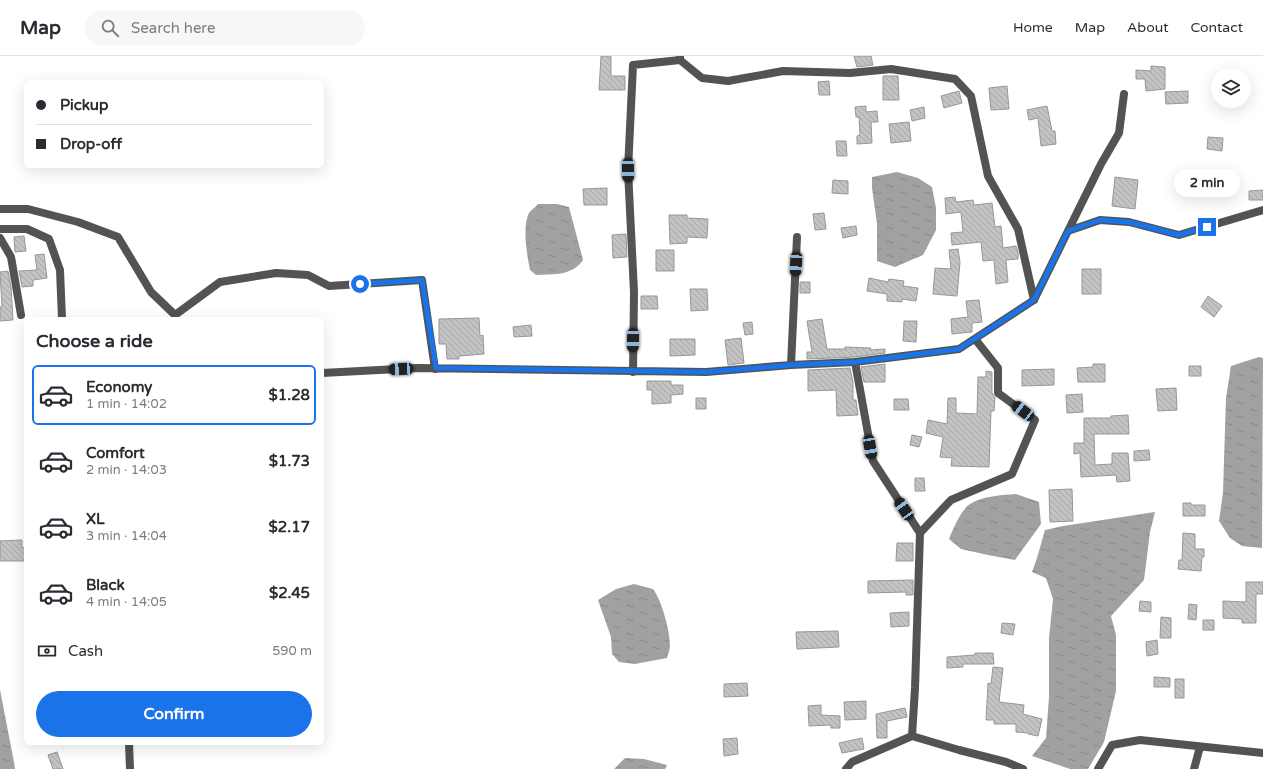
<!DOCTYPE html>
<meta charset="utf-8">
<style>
body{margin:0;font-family:"Varela Round",sans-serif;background:#f7f7f7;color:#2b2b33;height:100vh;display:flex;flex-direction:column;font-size:15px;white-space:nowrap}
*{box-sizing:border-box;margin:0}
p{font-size:13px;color:#7c7c81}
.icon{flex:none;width:22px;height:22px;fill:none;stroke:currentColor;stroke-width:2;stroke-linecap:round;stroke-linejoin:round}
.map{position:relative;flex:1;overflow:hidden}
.side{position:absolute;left:24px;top:261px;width:300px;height:428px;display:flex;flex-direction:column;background:#fff;border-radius:6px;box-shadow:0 4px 16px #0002}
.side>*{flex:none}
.banner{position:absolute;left:24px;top:24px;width:300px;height:88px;border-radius:6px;box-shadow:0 4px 16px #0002;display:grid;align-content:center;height:88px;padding:0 12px;background:#fff}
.controls{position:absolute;left:1211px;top:12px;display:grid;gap:8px}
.controls a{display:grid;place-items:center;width:40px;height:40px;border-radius:50%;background:#fff;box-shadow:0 4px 16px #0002;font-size:20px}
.end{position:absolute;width:18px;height:18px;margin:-9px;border:5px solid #1a73e8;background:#fff;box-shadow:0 0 0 2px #fff}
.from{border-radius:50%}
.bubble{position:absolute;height:28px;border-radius:14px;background:#fff;box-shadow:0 4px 16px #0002;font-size:13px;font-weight:700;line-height:28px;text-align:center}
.car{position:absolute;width:12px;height:24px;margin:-12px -6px;border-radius:5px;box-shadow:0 0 3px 1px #0007;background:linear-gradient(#222 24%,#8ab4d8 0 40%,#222 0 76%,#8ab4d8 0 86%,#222 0)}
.banner b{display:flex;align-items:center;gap:14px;height:38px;font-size:15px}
.banner b+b{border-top:1px solid #e1e1e2}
.banner i{width:10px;height:10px;background:#2b2b33}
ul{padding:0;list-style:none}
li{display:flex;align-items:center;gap:12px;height:60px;margin:0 8px 6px;padding:0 4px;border:2px solid transparent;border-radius:6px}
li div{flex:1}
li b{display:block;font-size:15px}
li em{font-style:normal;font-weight:700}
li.active{border-color:#1a73e8}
li>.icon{width:36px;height:36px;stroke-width:1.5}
h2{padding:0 12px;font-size:18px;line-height:48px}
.pay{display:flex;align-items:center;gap:10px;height:44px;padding:0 12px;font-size:15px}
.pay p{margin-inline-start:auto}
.cta{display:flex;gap:8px;margin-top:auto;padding:8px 12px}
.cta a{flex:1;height:46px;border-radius:24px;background:#1a73e8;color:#fff;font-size:16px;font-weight:700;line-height:46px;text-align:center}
header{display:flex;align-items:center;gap:24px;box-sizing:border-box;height:56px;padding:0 20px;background:#fff;border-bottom:1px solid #e1e1e2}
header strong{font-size:19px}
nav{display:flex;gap:22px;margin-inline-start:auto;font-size:14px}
.search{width:280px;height:36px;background:#f7f7f7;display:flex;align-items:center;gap:10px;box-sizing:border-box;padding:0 14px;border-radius:22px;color:#7c7c81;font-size:15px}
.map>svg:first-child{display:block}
.water{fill:url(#water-ripples)}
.building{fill:url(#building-back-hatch);stroke:#979797}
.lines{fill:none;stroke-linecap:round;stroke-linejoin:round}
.street{stroke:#535353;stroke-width:8}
.route{stroke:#1a73e8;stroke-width:5}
</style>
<header>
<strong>Map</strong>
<div class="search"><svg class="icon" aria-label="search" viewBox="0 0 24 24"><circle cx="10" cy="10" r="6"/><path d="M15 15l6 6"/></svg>Search here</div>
<nav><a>Home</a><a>Map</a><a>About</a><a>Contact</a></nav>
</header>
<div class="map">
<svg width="1263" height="713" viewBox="0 0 1263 713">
<defs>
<pattern id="water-ripples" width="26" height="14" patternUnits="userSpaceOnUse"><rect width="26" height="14" fill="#a1a1a1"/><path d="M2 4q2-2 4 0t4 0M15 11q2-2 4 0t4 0" fill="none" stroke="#898989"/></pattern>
<pattern id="building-back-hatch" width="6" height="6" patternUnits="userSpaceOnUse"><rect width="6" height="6" fill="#c3c3c3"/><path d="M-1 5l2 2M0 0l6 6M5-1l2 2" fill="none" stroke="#a6a6a6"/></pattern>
</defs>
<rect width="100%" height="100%" fill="#fff"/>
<path class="water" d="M897,116L918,122L932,131L936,152V174L923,199L895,211L877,205V168L872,132V121Z
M538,148H557L569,151L583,204C572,220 554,218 536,219L530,214C527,199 522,171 529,157C531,154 536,151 538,148Z
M1259,301L1263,302L1262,492L1242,490L1230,482L1219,465L1223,436L1226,342L1231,310Z
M1016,438L1039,446L1041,468L1015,504L988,499L961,493L949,483C953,473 961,454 970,448C983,440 1001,439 1016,438Z
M1155,456L1150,476L1144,524L1111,560L1116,579V635L1104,686L1088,713H1070L1032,700L1046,682L1049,641V582L1053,543L1046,522L1032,516L1037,502L1045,474L1063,470Z
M634,528L653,533C662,545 670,575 670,590C670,593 668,598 667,602L635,608L619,606L612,598L611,581L598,544L616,533Z
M0,634L14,706L15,713H0Z
M625,702L644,703L667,709L665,713H614Z"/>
<path class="building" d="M601,0H611V20H625V34H599Z
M854,0H871L873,9L857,11Z
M1151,10L1165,11V33L1146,35L1145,23H1136V14L1151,15Z
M883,20H898L899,44H883Z
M829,25L830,39H819L818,26Z
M1007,30L1009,53L991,54L989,32Z
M959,35L962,47L944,52L941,40Z
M1188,35V47L1166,48L1165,36Z
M866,50V56L877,55L878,66H871L872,87L857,88V80L860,79L859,61H856L855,51Z
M1047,50L1052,75H1055L1056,88L1041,90L1038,62L1029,64L1027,54Z
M924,51L925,62L912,65L910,54Z
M909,66L911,85L891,87L889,68Z
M1208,81L1223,82L1222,95L1207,93Z
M836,85H846L847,100H837Z
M1115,121L1138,124L1135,153L1112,150Z
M833,124L848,125V138L832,137Z
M607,132V149H584L583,133Z
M1263,134V144H1249V135Z
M955,141L956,146L973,144L974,149L992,147L995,171L1001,170L1003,192L1016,190L1018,196V203L1006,204L1008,226L996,228L994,204L983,205L981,186L952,189L951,177L963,176L961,156L946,158L945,142Z
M824,157L826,173L815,174L813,158Z
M669,159H687V162L708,163L707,182L687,181V187L670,188Z
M856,170L857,179L843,182L841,172Z
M626,178L627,201L613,202L612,179Z
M24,180L26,195L15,196L14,181Z
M958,193L960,206L957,240L933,238L935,212L951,213L949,194Z
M656,194H674V215H656Z
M44,198L47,222L33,224V230L22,231L19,215L37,214L35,199Z
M1082,213H1101V238H1082Z
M8,215L11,231L13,264L0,265V251H2L0,216Z
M869,222L888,226L889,223L904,225L903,230L918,232L916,245L902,243V246L887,245V238L867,235Z
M800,226H810V237H800Z
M690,233H707L708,254L691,255Z
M641,240H657L658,253H641Z
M1208,240L1222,250L1214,261L1201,251Z
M979,244L982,266L972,267V276L952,278L951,263L968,261L966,245Z
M479,262L480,280L483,279L484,298L459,300V303H447L446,288H439V263Z
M822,263L827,293H845V291L871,292L870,294L885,293V297L855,301L807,303V296H812L807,265Z
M904,265H917L916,286L903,285Z
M752,266L753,278L745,279L743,267Z
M531,269L532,280L514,281L513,271Z
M741,282L744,307L728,309L725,284Z
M670,283H695V299L670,300Z
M885,308V326H864L861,311Z
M1093,308H1105V326H1078L1077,312L1093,311Z
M1189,310H1201V320H1189Z
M850,312L853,326V344H856L858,359L837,360L836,334L808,335V314Z
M1054,313V329L1022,330V314Z
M986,315L992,316V337L995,341L994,355H991L989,411L951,410L952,402L940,401L943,381L926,377L928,364L947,368L948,342H956V357L977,358L978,321H986Z
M647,325H671V329H683V338L671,339V347L652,348V334H647Z
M1176,332L1177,354L1158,355L1156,333Z
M1082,338L1083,356L1067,357L1066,339Z
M696,342H706V353H696Z
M894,343H908L909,354H894Z
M1128,359L1129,378H1094L1095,409L1112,408V397H1128L1130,425L1117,426L1116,419L1081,421L1080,397L1074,398V387H1084V362H1111V360Z
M912,379L922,381L919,391L910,389Z
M1149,394L1150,404L1134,405V395Z
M915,422H924L925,435H915Z
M1072,433L1073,465L1050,466L1049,434Z
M1183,447H1191V449H1205V460H1183Z
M1183,477L1195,478V493H1204V501H1202L1201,515L1178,513L1179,504H1182Z
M22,484V492L26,491V505H0V485Z
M897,487H913V505H896Z
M913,524V539H906V536L868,537V525Z
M1246,526H1263V538H1256V567H1242V563L1223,562V545L1246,546Z
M1140,545L1151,546V556L1139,555Z
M1189,548L1197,549L1196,564L1188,563Z
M909,556V570L891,571L890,557Z
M1161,561L1171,562V582H1160Z
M1203,564H1214V574H1203Z
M1002,567L1015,568L1013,579L1001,577Z
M838,575L839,591L797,593L796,576Z
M1157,584L1158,598L1147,600L1146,586Z
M975,597H993L994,608H963V611L947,612V601L975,599Z
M993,611L1003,612L999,646L1024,649L1023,658L1042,663L1038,680L1028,678V677L1016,676V668H994V664H986L988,627L991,628Z
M1154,621L1170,622V631H1154Z
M1175,623H1184V642H1175Z
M747,627L748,640L724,641V628Z
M866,645V663L845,664L844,646Z
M821,649V659L840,660V672H831V669L809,670L808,650Z
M905,652L907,661L887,665V682H877L876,658Z
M737,682L738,698L724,700L723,683Z
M862,682L864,693L842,697L839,687Z
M57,696L63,713H53L48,699Z"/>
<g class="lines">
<path class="street" d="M680,4L702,22L728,25L783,15L850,17L891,13L955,23L971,40L988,120L1018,173L1034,244
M0,153H28L78,166L118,181L151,236L175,259L220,226L276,217L308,219L329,230L422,224L435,313
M0,173H27L49,183L60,214L62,263
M1068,175L1101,108L1119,77L1124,38
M0,182L11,201L21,259
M855,306L873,405L920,477L915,632L912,680
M791,309L797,181
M633,316L634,236L628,114L633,9L680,4V0
M322,317L417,312L706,316L791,309L855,306L959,293L1034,244L1068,175L1100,164L1129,166L1179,179L1263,154
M920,477L951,444L1012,418L1035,364L998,337V312L975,283
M129,687L130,713
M846,713L852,706L912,680L959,694L1006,706L1023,713
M1098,713L1112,689L1140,684L1263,697
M1194,713L1200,691"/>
</g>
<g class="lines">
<path class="route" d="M360,228L422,224L436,312L706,316L791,309L856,306L959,293L1034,244L1068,175L1100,164L1129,166L1179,179L1207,171"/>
</g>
</svg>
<div class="controls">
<a><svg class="icon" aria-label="layers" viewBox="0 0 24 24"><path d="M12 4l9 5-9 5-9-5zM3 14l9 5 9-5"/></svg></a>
</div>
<i class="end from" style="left:360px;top:228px"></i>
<i class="end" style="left:1207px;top:171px"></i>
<div class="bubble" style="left:1174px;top:113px;width:66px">2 min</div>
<i class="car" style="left:628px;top:114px;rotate:179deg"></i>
<i class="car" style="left:796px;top:208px;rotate:183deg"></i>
<i class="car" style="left:633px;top:284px;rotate:181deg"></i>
<i class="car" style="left:401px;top:313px;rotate:267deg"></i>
<i class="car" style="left:1023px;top:355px;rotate:307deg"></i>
<i class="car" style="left:870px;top:391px;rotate:170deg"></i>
<i class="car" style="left:904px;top:453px;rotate:326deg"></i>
<div class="banner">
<b><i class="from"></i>Pickup</b>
<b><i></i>Drop-off</b>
</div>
<section class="side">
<h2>Choose a ride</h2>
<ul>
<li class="active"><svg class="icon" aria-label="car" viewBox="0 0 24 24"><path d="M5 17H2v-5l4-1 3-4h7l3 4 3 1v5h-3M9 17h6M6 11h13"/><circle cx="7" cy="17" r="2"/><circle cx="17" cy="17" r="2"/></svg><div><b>Economy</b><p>1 min · 14:02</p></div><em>$1.28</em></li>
<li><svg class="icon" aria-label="car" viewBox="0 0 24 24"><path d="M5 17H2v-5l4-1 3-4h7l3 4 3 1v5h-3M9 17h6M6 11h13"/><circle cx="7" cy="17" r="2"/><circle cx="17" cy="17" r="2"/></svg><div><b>Comfort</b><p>2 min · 14:03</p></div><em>$1.73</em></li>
<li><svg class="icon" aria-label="car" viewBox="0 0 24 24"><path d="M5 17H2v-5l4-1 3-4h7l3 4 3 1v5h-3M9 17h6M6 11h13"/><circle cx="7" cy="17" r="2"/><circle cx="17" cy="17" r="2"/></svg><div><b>XL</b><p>3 min · 14:04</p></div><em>$2.17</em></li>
<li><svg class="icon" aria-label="car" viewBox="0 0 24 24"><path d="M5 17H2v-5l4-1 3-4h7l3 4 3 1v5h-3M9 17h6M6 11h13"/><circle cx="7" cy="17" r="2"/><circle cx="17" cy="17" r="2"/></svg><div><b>Black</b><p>4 min · 14:05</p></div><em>$2.45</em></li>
</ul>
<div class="pay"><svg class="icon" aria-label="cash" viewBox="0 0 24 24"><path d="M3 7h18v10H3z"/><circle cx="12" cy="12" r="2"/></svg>Cash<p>590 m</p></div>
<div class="cta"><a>Confirm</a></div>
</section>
</div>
